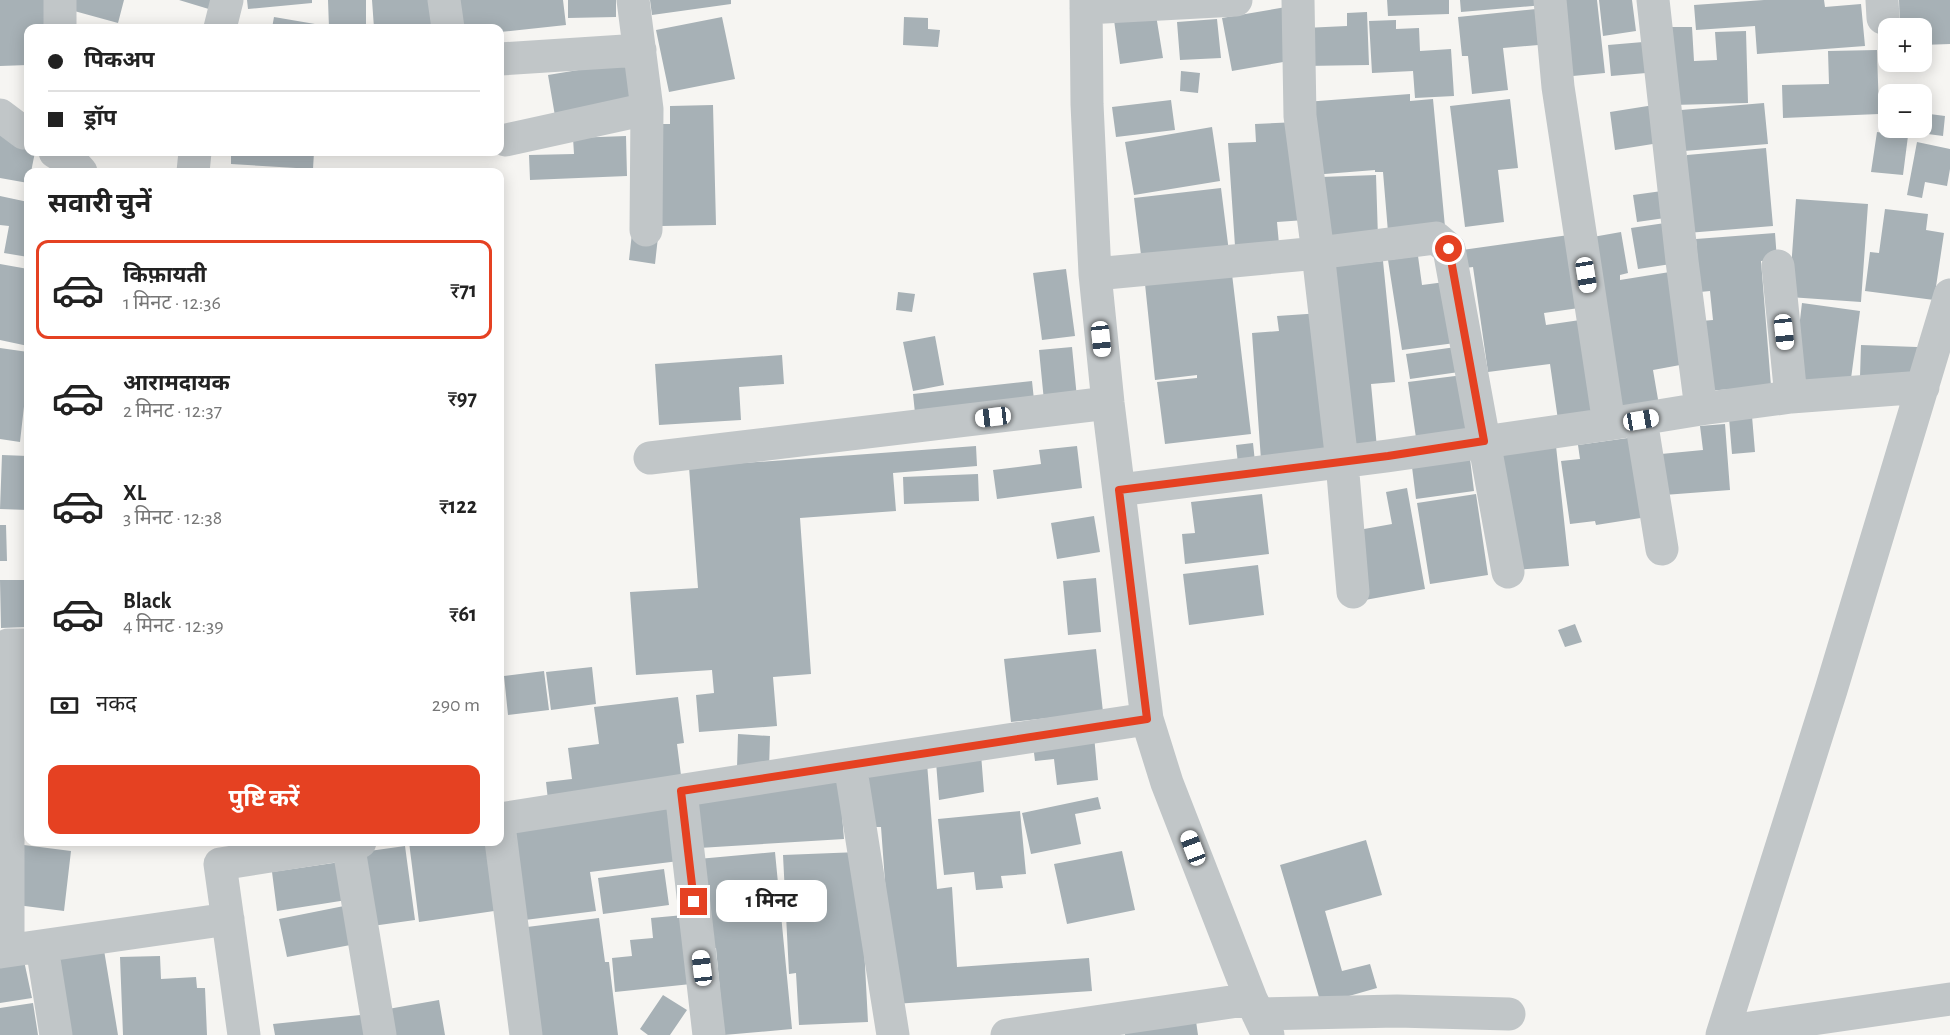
<!DOCTYPE html>
<html lang="hi">
<meta charset="utf-8">
<style>
body{margin:0;font-family:"Alegreya Sans","Noto Sans Devanagari",sans-serif;background:#f6f6f6;color:#222;height:100vh;display:flex;flex-direction:column;font-size:22px;white-space:nowrap}
*{box-sizing:border-box;margin:0}
p{font-size:20px;color:#767676}
.icon{flex:none;width:33px;height:33px;fill:none;stroke:currentColor;stroke-width:2;stroke-linecap:round;stroke-linejoin:round}
.map{position:relative;flex:1;overflow:hidden}
.side{position:absolute;left:24px;top:168px;width:480px;height:678px;display:flex;flex-direction:column;background:#fff;border-radius:12px;box-shadow:0 3px 15px #0003}
.side>*{flex:none}
.banner{position:absolute;left:24px;top:24px;width:480px;height:132px;border-radius:12px;box-shadow:0 3px 15px #0003;display:grid;align-content:center;height:132px;padding:0 24px;background:#fff}
.buttons{position:absolute;left:1878px;top:18px;display:grid;gap:12px}
.buttons a{display:grid;place-items:center;width:54px;height:54px;border-radius:12px;background:#fff;box-shadow:0 3px 15px #0003;font-size:30px}
.end{position:absolute;width:27px;height:27px;margin:-14px;border:8px solid #e54122;background:#fff;box-shadow:0 0 0 3px #fff}
.from{border-radius:50%}
.bubble{position:absolute;height:42px;border-radius:12px;background:#fff;box-shadow:0 3px 15px #0003;font-size:20px;font-weight:700;line-height:42px;text-align:center}
.car{position:absolute;width:18px;height:36px;margin:-18px -9px;border-radius:8px;box-shadow:0 0 4px 2px #0007;background:linear-gradient(#fff 24%,#345 0 40%,#fff 0 76%,#345 0 86%,#fff 0)}
.banner b{display:flex;align-items:center;gap:21px;height:57px;font-size:22px}
.banner b+b{border-top:2px solid #e0e0e0}
.banner i{width:15px;height:15px;background:#222}
ul{padding:0;list-style:none}
li{display:flex;align-items:center;gap:18px;height:99px;margin:0 12px 9px;padding:0 12px;border:3px solid transparent;border-radius:12px}
li div{flex:1}
li b{display:block;font-size:22px}
li em{font-style:normal;font-weight:700}
li.on{border-color:#e54122}
li>.icon{width:54px;height:54px;stroke-width:1.5}
h2{padding:0 24px;font-size:27px;line-height:72px}
.pay{display:flex;align-items:center;gap:15px;height:66px;padding:0 24px;font-size:22px}
.pay p{margin-inline-start:auto}
.button{display:flex;gap:12px;margin-top:auto;padding:12px 24px}
.button a{flex:1;height:69px;border-radius:12px;background:#e54122;color:#fff;font-size:24px;font-weight:700;line-height:69px;text-align:center}
.map>svg:first-child{display:block}
.building{fill:#a7b1b6}
.lines{fill:none;stroke-linecap:round;stroke-linejoin:round}
.minor{stroke:#c1c6c8;stroke-width:33}
.route{stroke:#e54122;stroke-width:8}
</style>
<div class="map">
<svg width="1950" height="1035" viewBox="0 0 1950 1035">
<rect width="100%" height="100%" fill="#f6f5f2"/>
<path class="building" d="M0,0H48V28H28V65L0,66Z
M69,0H124L118,23L67,9Z
M179,0H215L212,10Z
M247,0H312V3L248,9Z
M328,0H366V28H329Z
M372,0H440L442,28H374Z
M453,0H563L566,25L500,32V28H456Z
M568,0H616V17L568,18Z
M650,0H731V4L652,15Z
M1387,0H1449V14L1388,16Z
M1460,0H1543L1544,5L1461,12Z
M1555,0H1597L1605,73L1562,77Z
M1599,0H1632L1636,31L1603,36Z
M1764,0H1824L1825,7L1861,4L1865,46L1757,54L1755,26L1696,30L1694,5Z
M1899,0H1950V44L1922,45V28H1900Z
M1286,7L1295,60L1232,71L1222,18Z
M1546,8L1550,44L1503,48L1508,90L1472,94L1468,56H1462L1458,17Z
M1367,12L1369,65L1304,66V28L1347,26V13Z
M1156,15L1163,58L1120,64L1114,20Z
M274,17L315,24L314,28H272Z
M722,17L735,79L669,92L656,30Z
M904,17L928,18V29L940,30L938,47L903,45Z
M1217,19L1221,58L1180,60L1177,22Z
M1396,20V29L1419,28L1420,51L1451,49L1454,96L1415,98L1413,71L1372,73L1369,21Z
M1670,27H1692L1694,61L1717,60L1715,32L1746,31L1748,103L1673,105Z
M1655,41L1658,72L1611,76L1608,45Z
M1877,50L1879,114L1783,118L1782,85L1829,84L1828,51Z
M627,62L634,103L555,116L548,75Z
M1181,71L1200,73L1198,93L1180,91Z
M1410,94V101L1433,99L1445,227L1388,232L1383,172H1375V170L1312,175L1305,102Z
M1510,99L1518,168L1498,170L1504,222L1465,227L1450,106Z
M1171,100L1175,130L1116,137L1112,107Z
M1764,103L1768,144L1684,151L1681,110Z
M713,105L716,225L662,226L660,124H670V106Z
M1654,105L1659,143L1615,150L1610,112Z
M1922,113L1945,116L1943,136L1897,130V128H1922Z
M1298,122L1305,220L1277,222L1279,244L1235,246L1228,143L1256,142L1255,124Z
M1212,127L1220,181L1134,195L1125,142Z
M0,129L28,148V152H35L31,172H28V183L0,178Z
M1877,132L1908,136L1903,175L1871,172Z
M626,136L627,176L530,180L529,155L574,154L573,138Z
M1917,142L1950,149V169L1947,186L1925,182L1922,198L1907,195Z
M1766,148L1773,226L1687,233V155Z
M231,152H314L313,169L231,164Z
M1376,175L1378,238L1323,240L1321,177Z
M1221,188L1229,252L1142,263L1134,198Z
M1662,191L1665,218L1637,222L1633,195Z
M0,196L28,202V257L4,253L9,226L0,225Z
M1796,199L1868,204L1861,302L1789,297Z
M1885,209L1928,214L1926,230L1944,233L1934,300L1865,291L1870,252L1879,253Z
M1665,223L1671,264L1638,269L1631,228Z
M1621,232L1628,273L1620,275V280L1676,271L1691,363L1653,370L1660,411L1616,418L1587,238Z
M632,233L658,237L655,264L629,260Z
M1775,233L1777,260L1761,261L1771,386L1706,391L1701,321L1713,320L1710,291L1700,292L1696,239Z
M1576,234L1586,307L1544,313L1546,325L1587,319L1601,421L1559,427L1550,364L1488,372L1473,267L1457,269L1455,251Z
M1418,256L1422,285L1445,282L1455,343L1402,350L1388,260Z
M1383,261L1395,382L1371,384L1377,448L1345,451L1327,267Z
M0,264L28,269V346L0,340Z
M1066,269L1075,336L1042,340L1033,273Z
M1232,274L1251,434L1165,444L1157,382L1197,378V375L1155,380L1145,284Z
M898,292L915,294L912,312L896,310Z
M1802,303L1860,311L1850,386L1793,379Z
M1322,313L1332,455L1261,460L1252,333L1279,331L1277,316Z
M935,336L944,385L913,391L903,342Z
M1861,345L1917,347L1916,378L1860,377Z
M1463,346L1466,371L1410,379L1406,354Z
M1072,347L1077,398L1044,401L1039,350Z
M0,348L28,352V371L20,442L0,439Z
M782,355L784,384L739,387L741,420L659,425L655,364Z
M1463,375L1471,431L1416,438L1408,382Z
M1032,381L1034,400L915,413L913,394Z
M1752,416L1755,452L1732,454L1729,418Z
M1725,424L1730,490L1664,495L1661,454L1703,450L1700,426Z
M1635,437L1647,517L1596,525L1595,521L1570,524L1561,461L1580,459L1578,445Z
M1253,443L1255,462L1238,464L1236,445Z
M976,446L977,466L893,473L896,511L800,518L811,674L773,677L777,726L699,732L696,695L714,693L712,670L636,675L630,592L698,588L689,467Z
M1077,446L1082,488L997,499L993,470L1041,464L1039,450Z
M1556,446L1569,566L1514,570L1495,454Z
M2,455L28,456V510L0,509Z
M1470,459L1474,491L1416,499L1412,467Z
M978,474L979,501L904,504L903,477Z
M1407,488L1425,589L1365,600L1353,531L1392,524L1386,492Z
M1262,494L1269,554L1185,564L1182,534L1195,533L1191,502Z
M1476,494L1488,575L1430,584L1417,503Z
M1094,516L1100,552L1057,559L1051,523Z
M0,525H6L7,561H0Z
M1258,565L1264,615L1189,625L1183,574Z
M1096,578L1101,632L1068,635L1063,581Z
M0,580H28V627L1,628Z
M1575,624L1582,642L1565,647L1558,630Z
M1096,649L1103,712L1011,722L1004,659Z
M27,666H28V712H22Z
M592,667L596,704L551,710L546,672Z
M544,671L549,710L508,715L504,676Z
M678,697L684,743L677,744L682,783L548,800L546,782L572,779L568,748L599,744L594,707Z
M13,719L28,720V756L12,755Z
M738,734L770,736L769,770L737,768Z
M1094,735L1098,780L1057,785L1054,759L1035,761L1033,745Z
M981,754L984,792L939,800L936,762Z
M927,763L937,889L952,887L957,967L1089,958L1092,991L894,1004L881,827H869L861,768Z
M839,778L844,839L699,848L695,797Z
M1098,797L1101,809L1075,814L1081,844L1031,854L1022,813Z
M672,802L679,861L590,872L596,911L517,921L508,824Z
M1020,811L1026,874L1001,876L1003,888L976,890L974,872L944,875L938,819Z
M1366,840L1382,895L1325,911L1342,971L1370,964L1377,988L1321,1004L1280,865Z
M409,842H493L501,910L419,922Z
M24,845L71,851L64,911L17,905Z
M405,846L415,920L365,927L355,853Z
M1122,851L1135,910L1067,924L1054,864Z
M775,852L792,1029L724,1035L716,948L704,950L698,859Z
M859,852L868,1022L799,1025L796,973L789,974L783,855Z
M347,861L353,899L277,911L272,872Z
M664,869L669,905L603,914L598,878Z
M354,904L361,943L287,957L279,919Z
M684,915L691,984L615,992L612,958L632,956L630,940L653,938L651,918Z
M599,918L605,962H609L618,1035H541L527,927Z
M104,950L118,1035H62L49,959Z
M23,956L32,998L0,1003V960Z
M160,956L161,979L196,977L197,988H205L207,1035H123L120,957Z
M663,995L687,1010L670,1035H648L640,1029Z
M439,1000L445,1035H393L388,1009Z
M33,1003L38,1035H0V1008Z
M370,1014L372,1035H275L273,1024Z
M1196,1021L1198,1035H1125V1030Z"/>
<g class="lines">
<path class="minor" d="M444,0L448,28
M1086,0L1087,104L1095,274L1108,403L1147,719L1167,783L1251,999L1268,1035
M1298,0L1300,116L1318,253L1342,462L1353,592
M1550,0L1558,87L1609,424L1701,409
M1653,0L1682,261L1701,409L1791,397L1923,387
M1882,0L1883,18
M1086,8L1236,0
M60,28V0
M220,28L227,0
M500,59L640,50
M0,115L24,133
M506,140L647,109L633,0
M55,152L73,163L81,172
M193,172L195,152
M646,230L647,109
M1778,266L1791,397
M1095,274L1318,253L1436,238L1449,249L1508,572
M1641,420L1662,549
M650,458L1108,403
M1119,490L1387,456L1609,424
M681,791L709,1035
M500,819L850,764
M500,833L526,1035
M348,843L380,1035
M42,947L56,1035
M8,950V645H28
M0,952L228,919
M1258,1014L1397,1011L1509,1014
M1723,1032L1950,999
M244,1035L220,864L360,842
M893,1035L850,764L1147,719
M1007,1035L1251,999
M1722,1035L1831,690L1950,295"/>
</g>
<g class="lines">
<path class="route" d="M694,902L681,791L1147,719L1119,490L1388,456L1484,441L1449,249"/>
</g>
</svg>
<div class="buttons">
<a>+</a>
<a>−</a>
</div>
<i class="end from" style="left:1449px;top:249px"></i>
<i class="end" style="left:694px;top:902px"></i>
<div class="bubble" style="left:716px;top:880px;width:111px">1 मिनट</div>
<i class="car" style="left:1586px;top:275px;rotate:171deg"></i>
<i class="car" style="left:1784px;top:332px;rotate:174deg"></i>
<i class="car" style="left:1101px;top:339px;rotate:174deg"></i>
<i class="car" style="left:993px;top:417px;rotate:263deg"></i>
<i class="car" style="left:1641px;top:420px;rotate:80deg"></i>
<i class="car" style="left:1193px;top:848px;rotate:339deg"></i>
<i class="car" style="left:702px;top:968px;rotate:353deg"></i>
<div class="banner">
<b><i class="from"></i>पिकअप</b>
<b><i></i>ड्रॉप</b>
</div>
<section class="side">
<h2>सवारी चुनें</h2>
<ul>
<li class="on"><svg class="icon" aria-label="car" viewBox="0 0 24 24"><path d="M5 17H2v-5l4-1 3-4h7l3 4 3 1v5h-3M9 17h6M6 11h13"/><circle cx="7" cy="17" r="2"/><circle cx="17" cy="17" r="2"/></svg><div><b>किफ़ायती</b><p>1 मिनट · 12:36</p></div><em>₹71</em></li>
<li><svg class="icon" aria-label="car" viewBox="0 0 24 24"><path d="M5 17H2v-5l4-1 3-4h7l3 4 3 1v5h-3M9 17h6M6 11h13"/><circle cx="7" cy="17" r="2"/><circle cx="17" cy="17" r="2"/></svg><div><b>आरामदायक</b><p>2 मिनट · 12:37</p></div><em>₹97</em></li>
<li><svg class="icon" aria-label="car" viewBox="0 0 24 24"><path d="M5 17H2v-5l4-1 3-4h7l3 4 3 1v5h-3M9 17h6M6 11h13"/><circle cx="7" cy="17" r="2"/><circle cx="17" cy="17" r="2"/></svg><div><b>XL</b><p>3 मिनट · 12:38</p></div><em>₹122</em></li>
<li><svg class="icon" aria-label="car" viewBox="0 0 24 24"><path d="M5 17H2v-5l4-1 3-4h7l3 4 3 1v5h-3M9 17h6M6 11h13"/><circle cx="7" cy="17" r="2"/><circle cx="17" cy="17" r="2"/></svg><div><b>Black</b><p>4 मिनट · 12:39</p></div><em>₹61</em></li>
</ul>
<div class="pay"><svg class="icon" aria-label="cash" viewBox="0 0 24 24"><path d="M3 7h18v10H3z"/><circle cx="12" cy="12" r="2"/></svg>नकद<p>290 m</p></div>
<div class="button"><a>पुष्टि करें</a></div>
</section>
</div>
